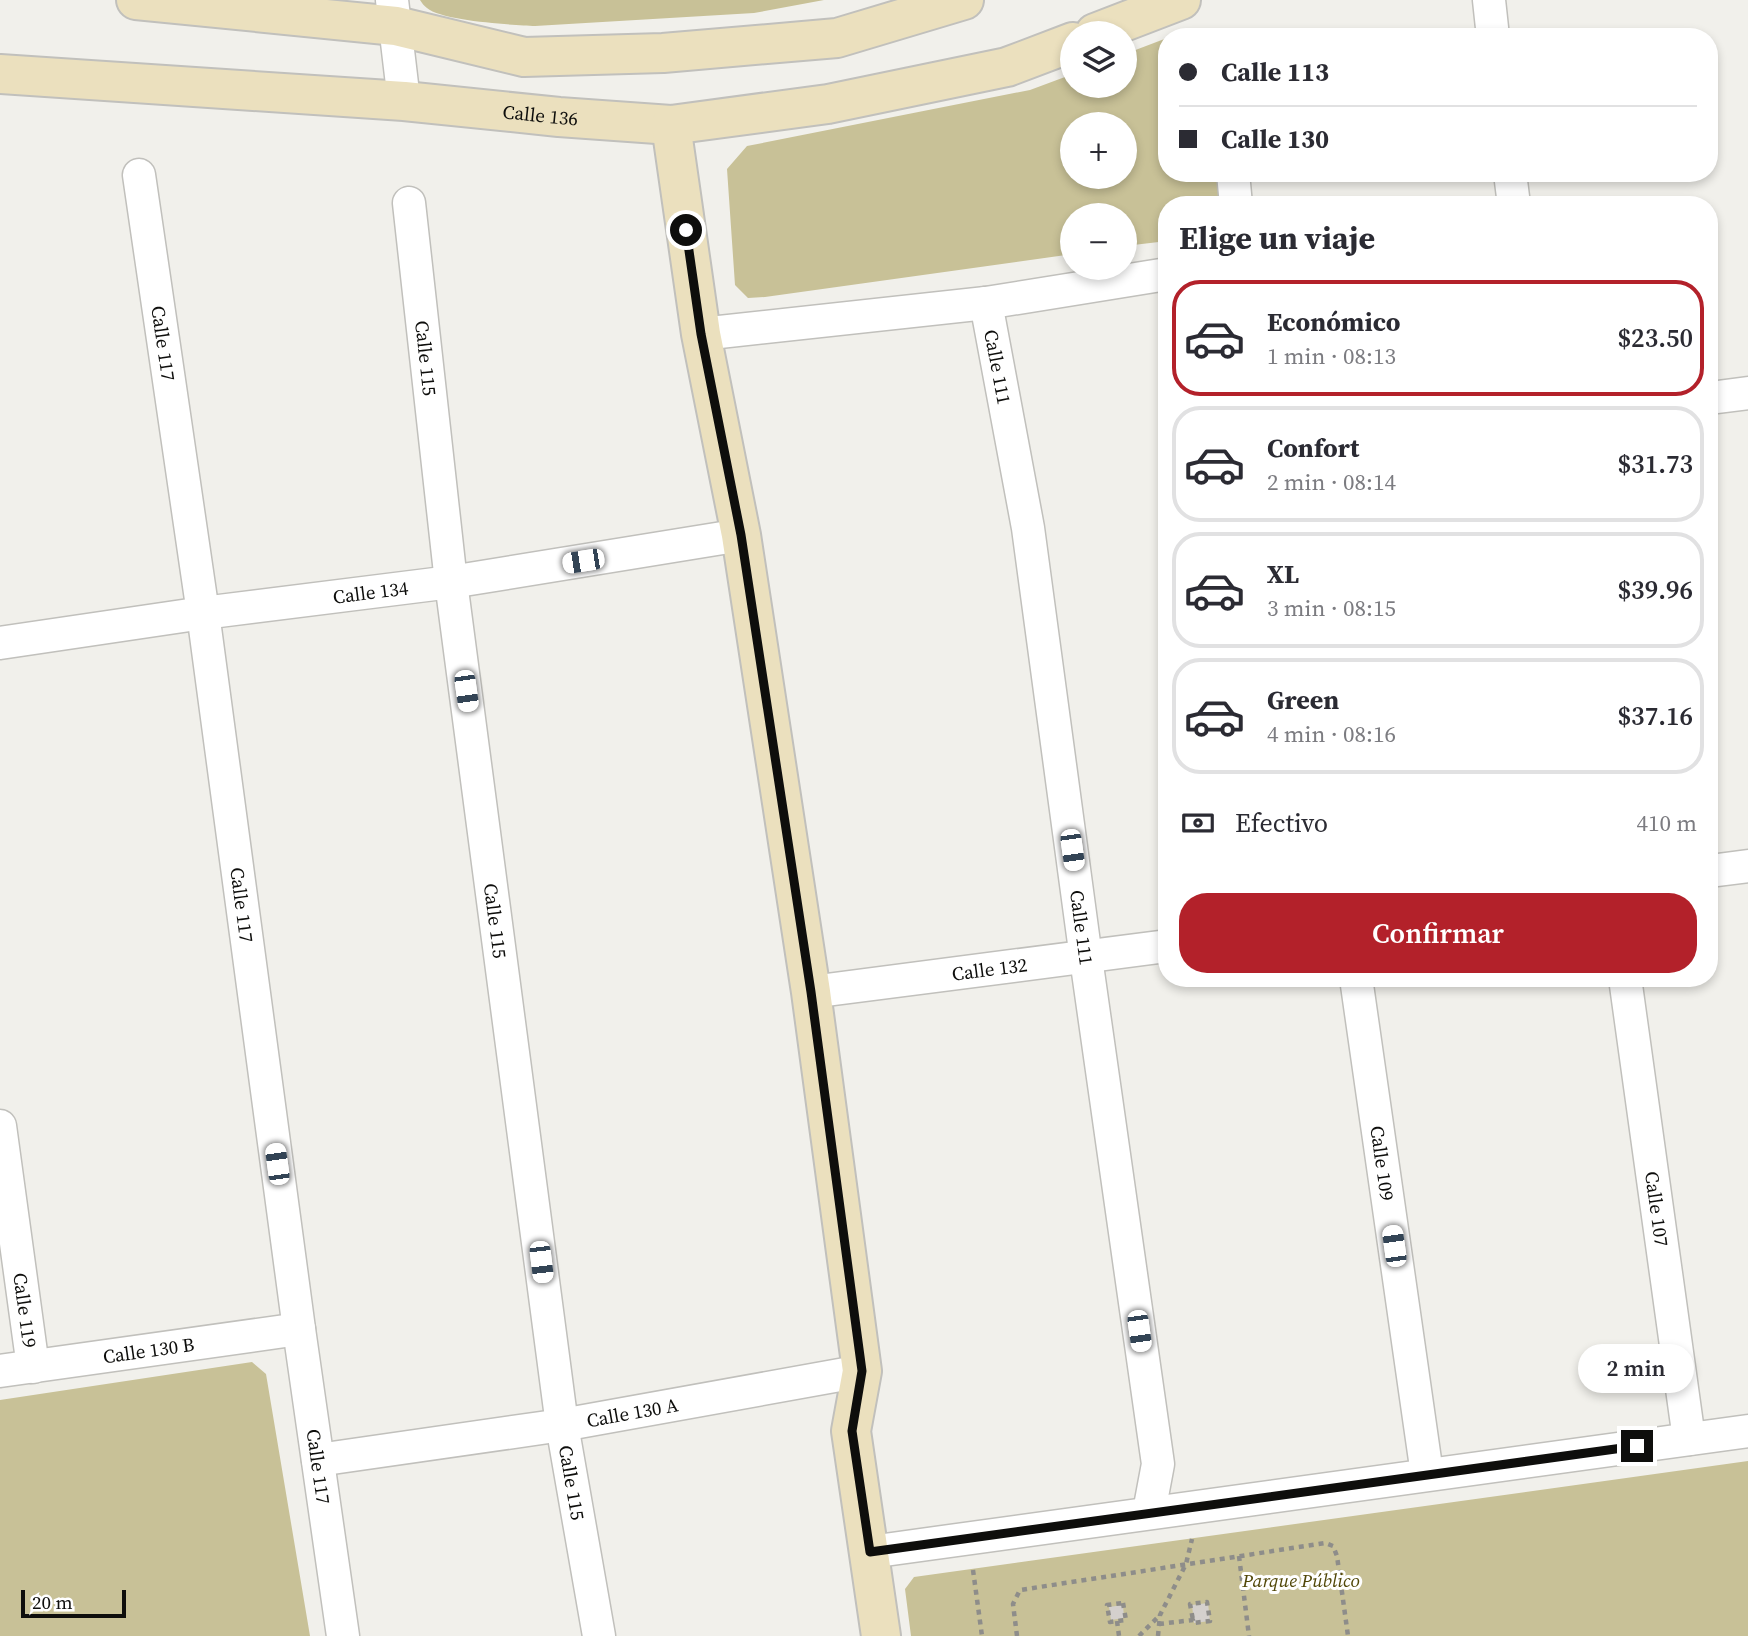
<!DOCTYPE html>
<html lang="es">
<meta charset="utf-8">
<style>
body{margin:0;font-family:"Source Serif 4",serif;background:#f2f2f3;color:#2b2b33;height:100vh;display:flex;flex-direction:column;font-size:26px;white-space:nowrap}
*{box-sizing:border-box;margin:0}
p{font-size:23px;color:#7c7c81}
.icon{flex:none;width:38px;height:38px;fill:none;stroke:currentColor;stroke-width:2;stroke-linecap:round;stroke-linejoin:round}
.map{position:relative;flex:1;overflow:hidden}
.details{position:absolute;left:1158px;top:196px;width:560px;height:791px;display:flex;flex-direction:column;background:#fff;border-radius:28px;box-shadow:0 4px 10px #0003}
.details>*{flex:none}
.hud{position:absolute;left:1158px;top:28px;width:560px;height:154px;border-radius:28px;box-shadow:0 4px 10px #0003;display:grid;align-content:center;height:154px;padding:0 21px;background:#fff}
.controls{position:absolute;left:1060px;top:21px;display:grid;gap:14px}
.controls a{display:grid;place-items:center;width:77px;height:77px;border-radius:50%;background:#fff;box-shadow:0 4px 10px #0003;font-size:35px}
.scale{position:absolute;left:21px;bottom:18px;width:105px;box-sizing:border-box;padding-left:7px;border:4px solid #0e0e0c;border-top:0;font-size:19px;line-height:24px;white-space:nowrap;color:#0e0e0c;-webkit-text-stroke:5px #fff;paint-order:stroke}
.end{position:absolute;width:32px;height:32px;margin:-16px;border:9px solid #0e0e0c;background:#fff;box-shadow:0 0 0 4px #fff}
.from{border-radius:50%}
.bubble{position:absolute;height:49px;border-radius:24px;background:#fff;box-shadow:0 4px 10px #0003;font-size:23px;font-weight:600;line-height:49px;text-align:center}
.car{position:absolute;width:21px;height:42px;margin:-21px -10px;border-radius:9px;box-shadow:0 0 5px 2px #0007;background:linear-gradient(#fff 24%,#345 0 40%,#fff 0 76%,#345 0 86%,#fff 0)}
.hud b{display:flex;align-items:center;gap:24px;height:66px;font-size:26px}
.hud b+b{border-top:2px solid #e1e1e2}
.hud i{width:18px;height:18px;background:#2b2b33}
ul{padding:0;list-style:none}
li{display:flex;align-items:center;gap:21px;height:116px;margin:0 14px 10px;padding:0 7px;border:4px solid #e1e1e2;border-radius:28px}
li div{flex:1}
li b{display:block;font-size:26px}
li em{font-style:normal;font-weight:600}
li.on{border-color:#b3212a}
li>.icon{width:63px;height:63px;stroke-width:1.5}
h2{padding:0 21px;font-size:32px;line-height:84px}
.pay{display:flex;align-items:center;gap:18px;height:77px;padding:0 21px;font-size:26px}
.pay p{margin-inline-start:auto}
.cta{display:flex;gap:14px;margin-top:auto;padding:14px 21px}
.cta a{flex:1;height:80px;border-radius:28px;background:#b3212a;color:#fff;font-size:28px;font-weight:600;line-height:80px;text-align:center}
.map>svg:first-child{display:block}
.green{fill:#c8c197;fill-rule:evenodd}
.building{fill:#d4d0cd}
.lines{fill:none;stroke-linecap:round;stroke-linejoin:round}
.street-casing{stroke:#c1c0bc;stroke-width:35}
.secondary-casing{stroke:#c1c0bc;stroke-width:42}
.path{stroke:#8e8d8a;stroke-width:4.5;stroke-dasharray:5 5;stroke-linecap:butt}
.street{stroke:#fff;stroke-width:32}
.secondary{stroke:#ebe0be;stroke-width:38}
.route{stroke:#0e0e0c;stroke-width:9}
.labels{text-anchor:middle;stroke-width:6;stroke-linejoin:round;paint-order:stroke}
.street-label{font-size:19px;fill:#0e0e0c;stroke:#fff}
.park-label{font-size:19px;font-style:italic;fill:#514708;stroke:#fff}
</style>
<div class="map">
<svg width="1748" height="1636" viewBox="0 0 1748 1636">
<rect width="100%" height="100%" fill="#f1f0eb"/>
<path class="green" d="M420,0H824L754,13L535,26C513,25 442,21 427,8C424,6 422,3 420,0Z
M1167,38V173H1219L1224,205H1167V241L1125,246V215H1073V254L765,297L748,298L735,285L727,169L747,146L1030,90L1073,74V86H1125V54ZM1073,124H1125V177H1073Z
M252,1362L266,1374L310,1636H0V1400Z
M1748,1461V1636H911L905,1589L914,1577Z"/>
<path class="building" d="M1208,1603L1210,1621L1194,1623L1192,1605Z
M1123,1605L1124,1618L1111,1620L1109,1607Z"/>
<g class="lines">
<g class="street-casing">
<g id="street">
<path d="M392,0L404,101"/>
<path d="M1489,0L1493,37"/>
<path d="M1233,173L1236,205"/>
<path d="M1510,173L1514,205"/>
<path id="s1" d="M139,175L203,613L299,1329L343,1636"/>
<path id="s2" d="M409,203L451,582L562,1425L599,1636"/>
<path id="s3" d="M986,303L1028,528L1086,958L1158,1464L1149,1512"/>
<path d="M701,334L986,303L1167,274"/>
<path d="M1710,398L1748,393"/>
<path id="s4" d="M0,643L203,613L451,582L741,535"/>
<path d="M1710,871L1748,866"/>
<path id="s5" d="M1356,978L1427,1474"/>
<path id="s6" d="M1625,978L1689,1439"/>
<path id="s7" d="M811,992L1167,946"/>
<path id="s8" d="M0,1126L33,1367"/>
<path id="s9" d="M0,1371L299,1329"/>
<path id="s10" d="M318,1460L562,1425L862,1371"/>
<path d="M870,1552L1748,1431"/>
</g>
</g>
<g class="secondary-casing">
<g id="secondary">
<path d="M136,0L396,26L524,57L663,53L837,38L964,0"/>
<path d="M1095,33L1181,0"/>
<path id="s11" d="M0,74L404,101L559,117L671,125L828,104L1007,67L1073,42"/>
<path d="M671,125L701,334L741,535L811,992L862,1371L851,1431L881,1636"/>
</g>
</g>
<path class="path" d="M1239,1556L1249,1636
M973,1570L982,1636
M1123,1603L1126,1620L1110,1622L1107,1605Z
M1117,1621L1119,1636
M1159,1624L1193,1620V1623L1210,1621L1207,1602L1190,1604L1193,1620
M1017,1636L1013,1604L1020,1590L1325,1543L1333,1546L1337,1556L1348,1636
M1139,1636L1159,1616
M1158,1636L1160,1615L1186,1564L1192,1539"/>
<use href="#street" class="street"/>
<use href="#secondary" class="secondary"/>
</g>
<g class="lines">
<path class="route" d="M686,230L701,334L741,535L811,992L862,1371L852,1431L870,1552L1637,1446"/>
</g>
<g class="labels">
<g class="street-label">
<text dy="7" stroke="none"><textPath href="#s11" startOffset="542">Calle 136</textPath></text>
<text dy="7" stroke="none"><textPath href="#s1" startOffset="170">Calle 117</textPath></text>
<text dy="7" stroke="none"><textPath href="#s2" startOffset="156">Calle 115</textPath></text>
<text dy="7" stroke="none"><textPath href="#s3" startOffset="65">Calle 111</textPath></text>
<text dy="7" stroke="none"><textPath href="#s4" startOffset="374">Calle 134</textPath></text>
<text dy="7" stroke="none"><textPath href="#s1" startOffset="737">Calle 117</textPath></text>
<text dy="7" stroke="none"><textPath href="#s2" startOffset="723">Calle 115</textPath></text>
<text dy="7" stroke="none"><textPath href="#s3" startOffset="632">Calle 111</textPath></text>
<text dy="7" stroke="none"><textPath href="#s7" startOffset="180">Calle 132</textPath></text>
<text dy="7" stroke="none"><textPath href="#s5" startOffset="187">Calle 109</textPath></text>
<text dy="7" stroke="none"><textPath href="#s6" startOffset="233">Calle 107</textPath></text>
<text dy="7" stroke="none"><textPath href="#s8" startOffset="186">Calle 119</textPath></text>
<text dy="7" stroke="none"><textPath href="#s9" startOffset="150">Calle 130 B</textPath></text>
<text dy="7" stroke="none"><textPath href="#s10" startOffset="318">Calle 130 A</textPath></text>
<text dy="7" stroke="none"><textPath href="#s1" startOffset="1304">Calle 117</textPath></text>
<text dy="7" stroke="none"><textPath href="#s2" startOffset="1290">Calle 115</textPath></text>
</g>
<g class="park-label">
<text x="1301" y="1587">Parque Público</text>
</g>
</g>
</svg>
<div class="controls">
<a><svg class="icon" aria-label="layers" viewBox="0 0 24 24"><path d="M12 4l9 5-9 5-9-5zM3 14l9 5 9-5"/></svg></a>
<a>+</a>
<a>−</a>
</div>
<div class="scale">20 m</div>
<i class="end from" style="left:686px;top:230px"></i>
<i class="end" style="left:1637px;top:1446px"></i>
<div class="bubble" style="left:1578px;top:1344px;width:116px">2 min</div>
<i class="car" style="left:583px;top:561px;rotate:261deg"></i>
<i class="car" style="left:466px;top:691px;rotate:172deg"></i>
<i class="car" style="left:1072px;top:850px;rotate:172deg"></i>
<i class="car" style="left:277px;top:1164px;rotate:352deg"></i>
<i class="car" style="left:1394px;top:1246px;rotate:352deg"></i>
<i class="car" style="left:541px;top:1262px;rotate:173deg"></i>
<i class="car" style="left:1139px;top:1331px;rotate:172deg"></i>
<div class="hud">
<b><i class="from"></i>Calle 113</b>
<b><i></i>Calle 130</b>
</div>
<section class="details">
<h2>Elige un viaje</h2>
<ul>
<li class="on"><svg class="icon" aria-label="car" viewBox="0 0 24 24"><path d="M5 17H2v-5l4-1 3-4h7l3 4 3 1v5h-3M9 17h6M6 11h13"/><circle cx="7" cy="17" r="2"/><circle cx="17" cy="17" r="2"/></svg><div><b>Económico</b><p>1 min · 08:13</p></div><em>$23.50</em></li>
<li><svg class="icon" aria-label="car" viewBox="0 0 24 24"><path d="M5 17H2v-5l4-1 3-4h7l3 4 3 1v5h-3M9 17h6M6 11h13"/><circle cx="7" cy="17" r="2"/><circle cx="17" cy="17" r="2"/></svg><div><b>Confort</b><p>2 min · 08:14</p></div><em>$31.73</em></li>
<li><svg class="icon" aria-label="car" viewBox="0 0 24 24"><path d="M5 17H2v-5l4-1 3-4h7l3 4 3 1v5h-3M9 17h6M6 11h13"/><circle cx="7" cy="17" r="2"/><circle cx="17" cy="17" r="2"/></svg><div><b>XL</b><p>3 min · 08:15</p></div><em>$39.96</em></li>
<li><svg class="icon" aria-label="car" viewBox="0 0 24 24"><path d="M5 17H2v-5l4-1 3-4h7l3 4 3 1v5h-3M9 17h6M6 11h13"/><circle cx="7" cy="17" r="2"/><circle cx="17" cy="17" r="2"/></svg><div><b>Green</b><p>4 min · 08:16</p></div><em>$37.16</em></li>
</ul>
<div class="pay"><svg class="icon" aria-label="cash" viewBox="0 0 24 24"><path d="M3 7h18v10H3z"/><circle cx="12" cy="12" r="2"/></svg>Efectivo<p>410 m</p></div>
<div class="cta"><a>Confirmar</a></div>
</section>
</div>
